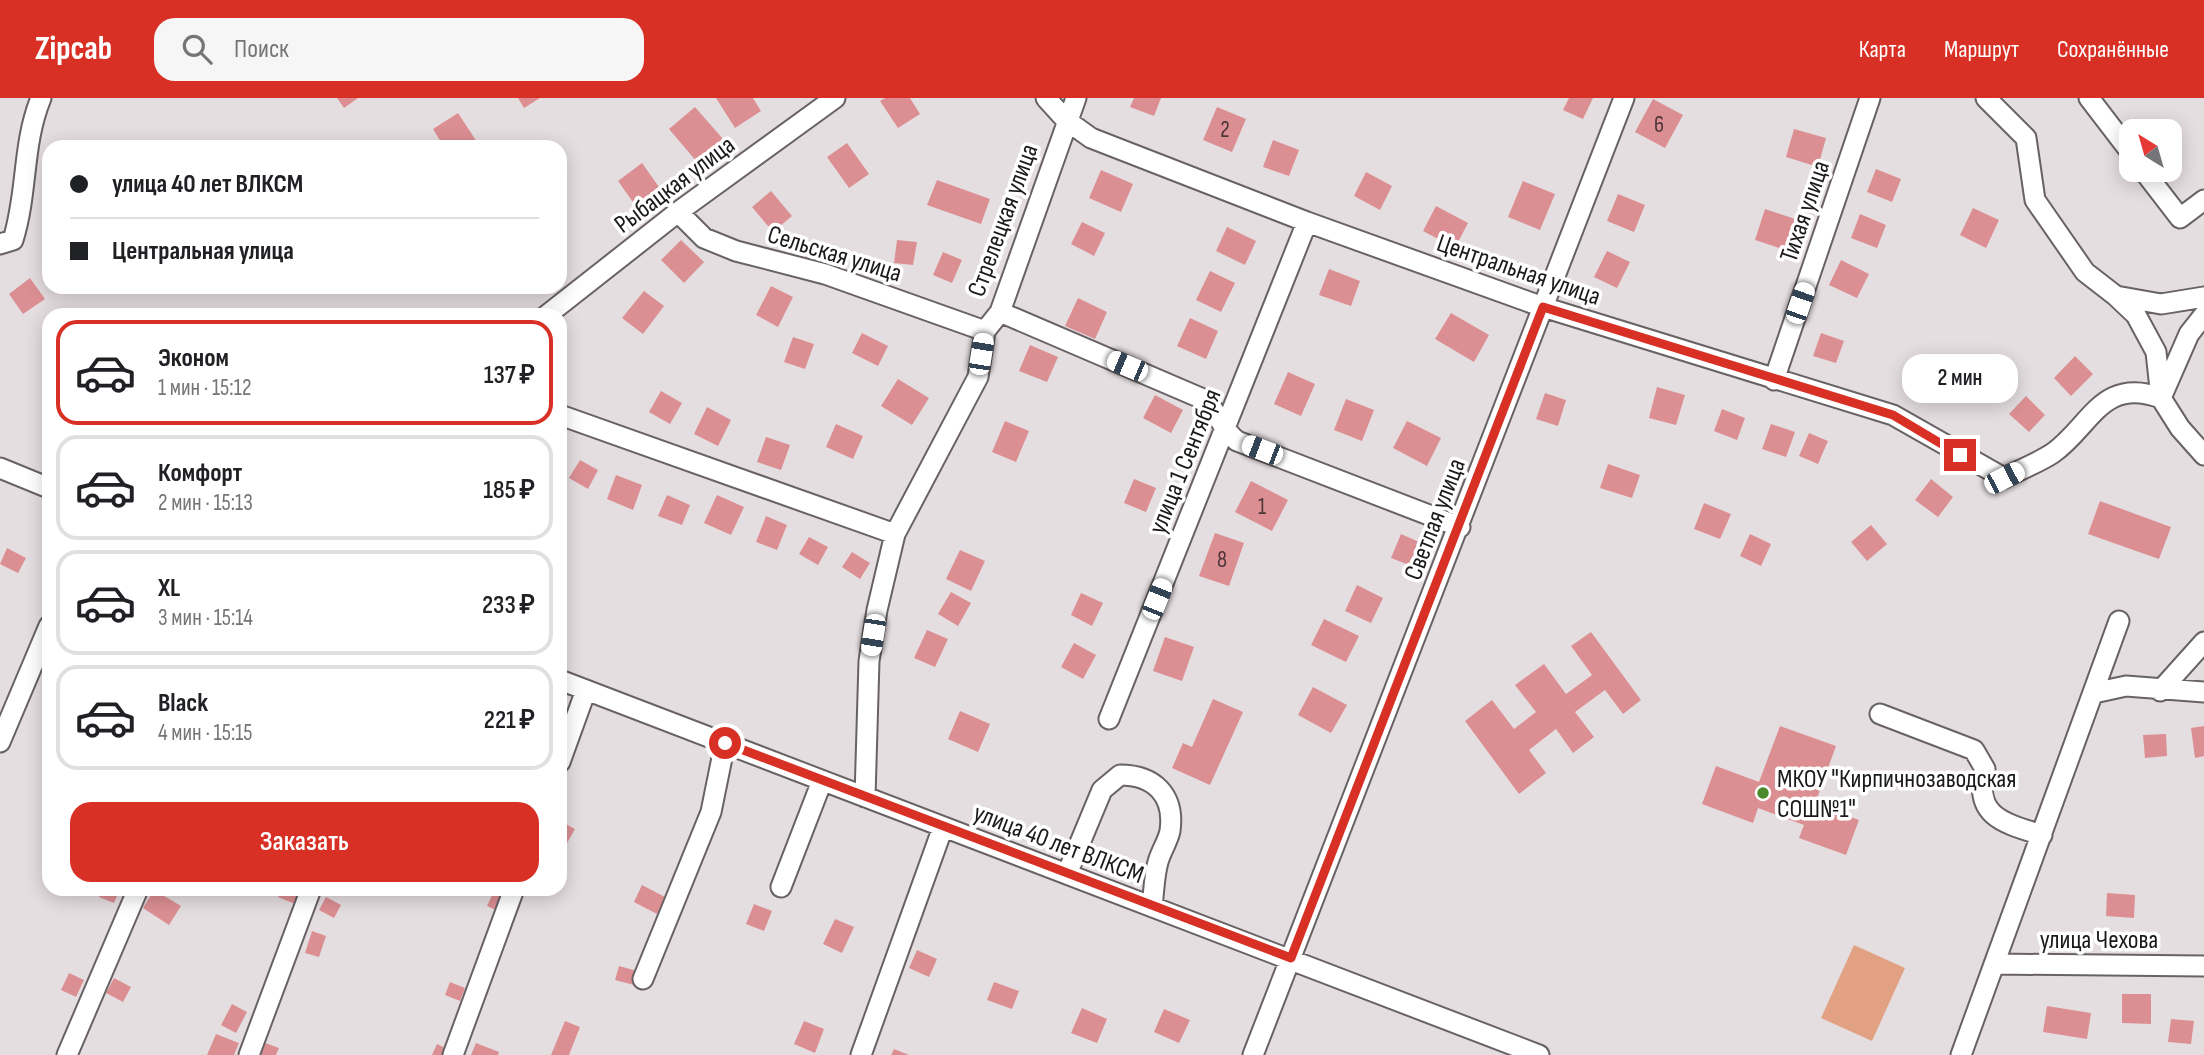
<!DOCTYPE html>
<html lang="ru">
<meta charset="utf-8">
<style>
body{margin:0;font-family:"Sofia Sans Condensed",sans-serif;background:#f6f6f6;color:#202124;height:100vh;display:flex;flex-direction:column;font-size:26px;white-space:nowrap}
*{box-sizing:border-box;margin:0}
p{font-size:23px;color:#757577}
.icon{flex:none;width:38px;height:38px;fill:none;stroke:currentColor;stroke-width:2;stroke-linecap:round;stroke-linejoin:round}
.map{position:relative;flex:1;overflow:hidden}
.panel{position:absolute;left:42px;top:210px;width:525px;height:588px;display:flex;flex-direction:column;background:#fff;border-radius:21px;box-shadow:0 4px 18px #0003}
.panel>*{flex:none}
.top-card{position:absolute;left:42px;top:42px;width:525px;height:154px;border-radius:21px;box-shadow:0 4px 18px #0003;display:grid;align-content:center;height:154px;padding:0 28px;background:#fff}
.needle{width:46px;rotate:323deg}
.controls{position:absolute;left:2119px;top:21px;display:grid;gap:14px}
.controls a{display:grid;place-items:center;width:63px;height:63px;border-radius:14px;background:#fff;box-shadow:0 4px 18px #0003;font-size:35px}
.end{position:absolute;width:32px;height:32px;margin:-16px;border:9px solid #d93025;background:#fff;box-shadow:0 0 0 4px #fff}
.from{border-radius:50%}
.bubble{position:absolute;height:49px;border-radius:21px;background:#fff;box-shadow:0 4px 18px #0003;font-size:23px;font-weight:600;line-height:49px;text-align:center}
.car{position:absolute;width:21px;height:42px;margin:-21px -10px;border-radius:9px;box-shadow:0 0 5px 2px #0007;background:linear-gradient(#fff 24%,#345 0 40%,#fff 0 76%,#345 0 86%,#fff 0)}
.top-card b{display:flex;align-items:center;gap:24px;height:66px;font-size:26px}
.top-card b+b{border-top:2px solid #e0e0e0}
.top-card i{width:18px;height:18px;background:#202124}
ul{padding:12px 0 0;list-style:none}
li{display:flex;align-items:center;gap:21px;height:105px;margin:0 14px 10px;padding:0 14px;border:4px solid #e0e0e0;border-radius:21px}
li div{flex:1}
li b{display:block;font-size:26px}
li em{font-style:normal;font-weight:600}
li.on{border-color:#d93025}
li>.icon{width:63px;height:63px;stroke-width:1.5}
.primary-button{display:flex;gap:14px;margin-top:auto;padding:14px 28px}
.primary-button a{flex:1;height:80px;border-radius:21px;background:#d93025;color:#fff;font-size:28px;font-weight:600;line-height:80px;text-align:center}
header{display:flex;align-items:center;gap:42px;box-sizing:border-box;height:98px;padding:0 35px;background:#d93025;color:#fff}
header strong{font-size:33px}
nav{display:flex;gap:38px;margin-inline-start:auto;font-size:24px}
.search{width:490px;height:63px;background:#f6f6f6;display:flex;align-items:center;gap:18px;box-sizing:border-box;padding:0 24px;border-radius:21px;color:#757577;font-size:26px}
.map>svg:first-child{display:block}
.green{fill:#e2a182}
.building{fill:#dc8f93}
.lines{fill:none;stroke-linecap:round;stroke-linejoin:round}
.minor-casing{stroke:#686265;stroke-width:23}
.minor{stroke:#fff;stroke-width:19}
.route{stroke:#d93025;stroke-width:9}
.poi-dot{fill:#4b8a2a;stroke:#fff;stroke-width:2.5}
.labels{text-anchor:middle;stroke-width:7;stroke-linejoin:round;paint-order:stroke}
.number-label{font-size:23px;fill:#4c3638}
.street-label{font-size:26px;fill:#1c191a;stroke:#fff}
.poi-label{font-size:26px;fill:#1c191a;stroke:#fff;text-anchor:start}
</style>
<header>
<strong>Zipcab</strong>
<div class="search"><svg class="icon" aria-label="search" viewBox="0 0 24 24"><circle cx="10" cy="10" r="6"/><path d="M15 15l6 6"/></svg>Поиск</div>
<nav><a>Карта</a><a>Маршрут</a><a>Сохранённые</a></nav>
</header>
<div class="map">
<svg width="2204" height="957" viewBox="0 0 2204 957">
<rect width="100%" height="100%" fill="#e5dee1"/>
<path class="green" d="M1854,847L1905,870L1872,943L1821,920Z"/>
<path class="building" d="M337,0H358L344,10Z
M518,0H540L524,10Z
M716,0H753L761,13L735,30Z
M885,0H910L920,16L898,30L880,3Z
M1134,0H1161L1154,18L1130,9Z
M1569,0H1593L1583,21L1563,12Z
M1653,1L1683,17L1665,50L1635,34Z
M695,9L723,41L697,64L669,31Z
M1217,9L1246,21L1232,54L1203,42Z
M458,15L477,44L470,49H444L433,31Z
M1794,31L1826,40L1818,69L1786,59Z
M1273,42L1299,52L1289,78L1263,69Z
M847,45L869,76L849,90L827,59Z
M642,65L659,89L635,107L618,83Z
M1876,71L1901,81L1892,104L1867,94Z
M1101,72L1133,86L1121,114L1089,100Z
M1366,74L1392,88L1380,112L1354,98Z
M937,82L990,101L981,126L927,107Z
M1523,83L1555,96L1540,132L1508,119Z
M771,93L792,118L773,134L752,109Z
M1618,96L1645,107L1634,134L1607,123Z
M1436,108L1468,125L1455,150L1423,133Z
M1973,110L1999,122L1986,150L1960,137Z
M1765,111L1795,121L1785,152L1755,142Z
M1860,116L1886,127L1877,150L1851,140Z
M1082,124L1105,135L1094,158L1071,146Z
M1227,129L1256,143L1245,167L1216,153Z
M681,142L704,164L684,185L661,162Z
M897,142L917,144L913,167L894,165Z
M1607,153L1630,164L1617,190L1594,179Z
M943,154L962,162L952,185L933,177Z
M1841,162L1869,176L1857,200L1829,187Z
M1329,171L1360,183L1351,208L1319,197Z
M1210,173L1235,185L1221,214L1196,202Z
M30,180L45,201L23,216L9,196Z
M771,188L793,199L778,229L756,217Z
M644,193L664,208L643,236L622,220Z
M1078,200L1107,214L1095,241L1065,228Z
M1451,215L1489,237L1474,264L1435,241Z
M1190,220L1218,233L1206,261L1177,248Z
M862,235L888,248L878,268L852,255Z
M1821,235L1844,243L1836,265L1813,258Z
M793,239L814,246L805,271L784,264Z
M1030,247L1058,259L1047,284L1019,273Z
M2075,258L2093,276L2071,298L2054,280Z
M1288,274L1315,286L1301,318L1274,306Z
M898,281L929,300L912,327L881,308Z
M1657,289L1685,297L1676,327L1649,320Z
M661,293L682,305L670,326L649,314Z
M1545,295L1566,302L1558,328L1536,321Z
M1155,297L1183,312L1171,335L1143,320Z
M2026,298L2045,317L2029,334L2009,316Z
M1346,301L1374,312L1362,343L1334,332Z
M707,309L731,322L718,348L694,336Z
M1722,311L1745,320L1737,342L1714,333Z
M1005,323L1029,333L1016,364L992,354Z
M1407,323L1441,340L1427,368L1393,350Z
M836,326L863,338L853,361L826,349Z
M1771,326L1795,334L1786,359L1762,351Z
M1809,335L1828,343L1818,366L1799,358Z
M766,339L790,347L781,372L757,364Z
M580,362L598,372L588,391L569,380Z
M1608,366L1640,377L1632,400L1600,390Z
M616,377L642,387L633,412L607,401Z
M1134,381L1156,390L1146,414L1124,405Z
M1931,381L1953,399L1938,419L1915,402Z
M1251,383L1288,402L1272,433L1235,414Z
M667,397L690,407L682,427L658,418Z
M717,397L744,409L731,437L704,425Z
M2100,403L2171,429L2159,461L2088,436Z
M1704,405L1731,416L1720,441L1694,431Z
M766,418L787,427L777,452L756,444Z
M1871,427L1887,446L1867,463L1851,444Z
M1215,435L1244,445L1229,488L1199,478Z
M1401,436L1419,444L1409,467L1391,460Z
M1750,436L1771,446L1761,468L1740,458Z
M809,439L828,449L818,467L799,456Z
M7,450L26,460L18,475L0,466Z
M960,452L985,463L971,493L946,481Z
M852,454L870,465L860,481L842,469Z
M1357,487L1383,500L1371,525L1345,513Z
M951,494L971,505L958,528L938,516Z
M1081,495L1103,505L1092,528L1071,517Z
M1324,521L1359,538L1346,564L1311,547Z
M927,532L948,541L935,569L914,560Z
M1591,534L1641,602L1623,616L1605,592L1575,614L1594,639L1573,655L1556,631L1529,652L1546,675L1519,696L1465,623L1492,602L1514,631L1536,614L1515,587L1544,566L1566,596L1592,577L1571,548Z
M1165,539L1194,549L1182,583L1153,573Z
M1074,545L1096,557L1083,581L1061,569Z
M1313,589L1347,607L1331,635L1298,617Z
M1213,601L1243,614L1210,687L1172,670L1183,645L1192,649Z
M960,613L990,626L978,654L948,641Z
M1780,628L1836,648L1815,706L1859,722L1846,757L1799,740L1804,727L1758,710L1753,725L1702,706L1716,668L1759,684Z
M2204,628V658L2195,660L2191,630Z
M2166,636L2167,658L2145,660L2143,637Z
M560,723L575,731L563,752L560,751Z
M642,787L665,799L657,816L634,804Z
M102,791H120L114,805L99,799Z
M281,791L300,793L295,806L278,799Z
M495,791H504L498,813L487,808Z
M154,792L181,808L169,827L143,810Z
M2107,795L2135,797L2134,820L2106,818Z
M326,799L341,807L334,820L319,812Z
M754,806L772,813L764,833L746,826Z
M835,821L854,829L842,855L823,846Z
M312,833L326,838L319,859L305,855Z
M917,852L937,861L929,879L909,870Z
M619,868L637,873L634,887L615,882Z
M69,875L84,882L76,899L61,892Z
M114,880L131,889L123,904L106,895Z
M450,884L465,890L460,903L445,897Z
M994,884L1019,893L1012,911L987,902Z
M2122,896H2151V926L2122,925Z
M232,906L247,914L236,935L221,927Z
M2047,908L2091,915L2087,941L2043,934Z
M1082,910L1107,921L1097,945L1071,935Z
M1164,911L1190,922L1179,945L1154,934Z
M2171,921L2194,923L2191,946L2168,944Z
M565,923L580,929L569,957H551Z
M804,923L824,931L815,955L794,946Z
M216,936L239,945L234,957H207Z
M265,945L279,950L276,957H261Z
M476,945L499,954L498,957H471Z
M437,946L450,952L448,957H432Z
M894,951L909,957H891Z"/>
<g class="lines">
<g class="minor-casing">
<path id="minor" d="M1046,0L1066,22L1091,40L1307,124L1543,209L1893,317L2004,380C2019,372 2038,365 2053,355C2091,328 2102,278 2161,300L2189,236L2204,217
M1986,0L2026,40L2035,102L2085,174L2116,198L2161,206L2204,199
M2089,0L2132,56
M2143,72L2180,120L2204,102
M678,114L704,140L736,153L825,176L985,233
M0,146L13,142C28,94 22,46 41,0
M2116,198L2136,217L2156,254L2161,300L2180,330L2204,357
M1000,214L1203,301C1222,317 1219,329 1237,343L1460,429
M547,217L678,114L835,0
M1774,282L1870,0
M560,317L895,436
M0,370L49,390
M560,582L1539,957
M2160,593L2204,544
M2094,595L2126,588L2204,594
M1880,616L1974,652L1985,671C1973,718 2003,725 2042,737
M1109,621L1307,124
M0,644L49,528
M560,664L586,592
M865,699L869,563L877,512L895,436L978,279L985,233L1000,214L1076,0
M1067,776L1102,692L1120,677C1154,677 1175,697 1170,733C1168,743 1161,753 1158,764C1154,778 1154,794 1152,808
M781,789L822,683
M1994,866L2204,868
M643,881L711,714L725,645
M67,957L138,791
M249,957L311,791
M453,957L514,791
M861,957L943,729
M1253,957L1624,0
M1961,957L2119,523"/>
</g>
<use href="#minor" class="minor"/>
</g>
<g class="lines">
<path class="route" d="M725,645L1291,860L1543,209L1893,317L1960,357"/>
</g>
<circle class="poi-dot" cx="1763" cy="695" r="7"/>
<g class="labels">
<g class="number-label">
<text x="1659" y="34">6</text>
<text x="1225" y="39">2</text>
<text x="1262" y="416">1</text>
<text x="1222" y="469">8</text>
</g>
<g class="street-label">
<text transform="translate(674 86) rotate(-37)" y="9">Рыбацкая улица</text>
<text transform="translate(1804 113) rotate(-71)" y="9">Тихая улица</text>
<text transform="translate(1002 122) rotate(-70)" y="9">Стрелецкая улица</text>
<text transform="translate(835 155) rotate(17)" y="9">Сельская улица</text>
<text transform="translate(1519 171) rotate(19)" y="9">Центральная улица</text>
<text transform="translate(1184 363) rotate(-68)" y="9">улица 1 Сентября</text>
<text transform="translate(1434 421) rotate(-69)" y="9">Светлая улица</text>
<text transform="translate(1059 745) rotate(21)" y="9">улица 40 лет ВЛКСМ</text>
<text x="2099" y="850">улица Чехова</text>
</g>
<g class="poi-label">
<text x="1777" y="689">МКОУ "Кирпичнозаводская<tspan x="1777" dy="30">СОШ№1"</tspan></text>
</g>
</g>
</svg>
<div class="controls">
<a><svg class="needle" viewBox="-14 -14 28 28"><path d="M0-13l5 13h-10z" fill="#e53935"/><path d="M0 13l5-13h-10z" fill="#757577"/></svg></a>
</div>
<i class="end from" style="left:725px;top:645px"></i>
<i class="end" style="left:1960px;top:357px"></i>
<div class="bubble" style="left:1902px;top:256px;width:116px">2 мин</div>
<i class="car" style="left:1800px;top:205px;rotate:19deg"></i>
<i class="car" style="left:981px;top:256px;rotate:9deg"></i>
<i class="car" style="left:1127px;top:268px;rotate:293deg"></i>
<i class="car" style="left:1262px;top:352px;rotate:291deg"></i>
<i class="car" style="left:2004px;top:380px;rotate:63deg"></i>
<i class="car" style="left:1157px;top:501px;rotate:22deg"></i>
<i class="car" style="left:873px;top:537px;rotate:189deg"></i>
<div class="top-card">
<b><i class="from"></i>улица 40 лет ВЛКСМ</b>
<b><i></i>Центральная улица</b>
</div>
<section class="panel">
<ul>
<li class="on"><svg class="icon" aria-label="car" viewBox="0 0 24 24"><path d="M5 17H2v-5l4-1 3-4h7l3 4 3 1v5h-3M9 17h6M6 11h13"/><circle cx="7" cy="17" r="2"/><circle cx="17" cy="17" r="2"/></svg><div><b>Эконом</b><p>1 мин · 15:12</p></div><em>137 ₽</em></li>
<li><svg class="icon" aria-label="car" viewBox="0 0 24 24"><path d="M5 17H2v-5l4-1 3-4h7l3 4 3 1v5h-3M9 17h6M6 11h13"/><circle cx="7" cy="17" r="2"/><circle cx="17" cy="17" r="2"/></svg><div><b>Комфорт</b><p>2 мин · 15:13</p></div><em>185 ₽</em></li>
<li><svg class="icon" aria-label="car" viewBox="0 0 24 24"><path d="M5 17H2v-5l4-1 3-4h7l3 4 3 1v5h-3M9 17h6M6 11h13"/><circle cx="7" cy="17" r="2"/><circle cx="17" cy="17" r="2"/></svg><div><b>XL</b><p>3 мин · 15:14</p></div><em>233 ₽</em></li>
<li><svg class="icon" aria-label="car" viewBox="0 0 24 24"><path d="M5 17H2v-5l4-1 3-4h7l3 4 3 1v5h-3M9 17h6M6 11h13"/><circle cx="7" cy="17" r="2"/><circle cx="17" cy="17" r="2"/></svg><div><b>Black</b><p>4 мин · 15:15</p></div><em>221 ₽</em></li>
</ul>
<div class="primary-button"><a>Заказать</a></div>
</section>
</div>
